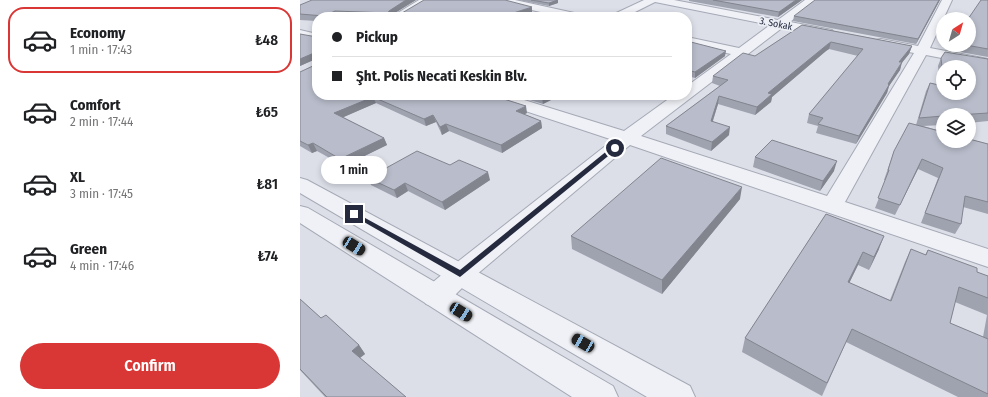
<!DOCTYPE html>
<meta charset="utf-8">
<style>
body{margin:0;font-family:"Fira Sans Condensed",sans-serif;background:#f6f6f6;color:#202124;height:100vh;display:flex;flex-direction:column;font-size:15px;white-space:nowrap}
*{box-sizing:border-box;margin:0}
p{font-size:13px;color:#757577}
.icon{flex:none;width:22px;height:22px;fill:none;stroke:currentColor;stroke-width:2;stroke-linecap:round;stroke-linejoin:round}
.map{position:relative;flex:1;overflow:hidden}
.sheet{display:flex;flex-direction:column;background:#fff;width:300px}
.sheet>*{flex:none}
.hud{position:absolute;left:12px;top:12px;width:380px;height:88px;border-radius:16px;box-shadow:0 2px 6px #0003;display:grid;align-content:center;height:88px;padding:0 20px;background:#fff}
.needle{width:26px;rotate:37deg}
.buttons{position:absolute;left:636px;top:12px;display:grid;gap:8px}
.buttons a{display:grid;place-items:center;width:40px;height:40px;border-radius:50%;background:#fff;box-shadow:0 2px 6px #0003;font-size:20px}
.end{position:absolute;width:18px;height:18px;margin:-9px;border:5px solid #252a3f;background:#fff;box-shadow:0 0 0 2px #fff}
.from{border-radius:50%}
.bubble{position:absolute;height:28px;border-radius:14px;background:#fff;box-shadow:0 2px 6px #0003;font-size:13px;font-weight:600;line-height:28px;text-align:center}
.car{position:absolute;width:12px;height:24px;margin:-12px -6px;border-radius:5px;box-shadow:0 0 3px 1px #0007;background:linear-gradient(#222 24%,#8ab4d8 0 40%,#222 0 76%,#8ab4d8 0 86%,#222 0)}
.hud b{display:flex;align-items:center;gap:14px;height:38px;font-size:15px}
.hud b+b{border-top:1px solid #e0e0e0}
.hud i{width:10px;height:10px;background:#202124}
ul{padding:7px 0 0;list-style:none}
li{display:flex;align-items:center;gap:12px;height:66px;margin:0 8px 6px;padding:0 12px;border:2px solid transparent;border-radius:16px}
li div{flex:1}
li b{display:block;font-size:15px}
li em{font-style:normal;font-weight:600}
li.selected{border-color:#d93735}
li>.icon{width:36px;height:36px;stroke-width:1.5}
.button{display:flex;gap:8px;margin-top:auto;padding:8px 20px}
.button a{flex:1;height:46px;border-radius:24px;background:#d93735;color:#fff;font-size:16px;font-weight:600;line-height:46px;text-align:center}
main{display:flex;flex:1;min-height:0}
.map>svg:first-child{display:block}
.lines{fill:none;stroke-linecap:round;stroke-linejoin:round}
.minor-casing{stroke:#a5a9b5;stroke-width:2}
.tertiary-casing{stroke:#a5a9b5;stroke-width:2}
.minor{fill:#eff1f6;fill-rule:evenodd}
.tertiary{fill:#eff1f6;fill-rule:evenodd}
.wall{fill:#9fa3af;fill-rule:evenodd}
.shaded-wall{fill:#82848e}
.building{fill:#b9bdcb;stroke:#82848e}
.route{fill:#252a3f}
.labels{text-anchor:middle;stroke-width:3.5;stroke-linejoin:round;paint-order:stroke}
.far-street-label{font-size:10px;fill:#252a3f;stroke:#eceef5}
</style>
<main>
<section class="sheet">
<ul>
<li class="selected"><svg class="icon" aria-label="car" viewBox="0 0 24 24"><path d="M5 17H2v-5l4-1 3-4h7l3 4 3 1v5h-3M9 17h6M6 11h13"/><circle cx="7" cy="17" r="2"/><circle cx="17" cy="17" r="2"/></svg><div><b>Economy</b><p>1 min · 17:43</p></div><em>₺48</em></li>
<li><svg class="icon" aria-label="car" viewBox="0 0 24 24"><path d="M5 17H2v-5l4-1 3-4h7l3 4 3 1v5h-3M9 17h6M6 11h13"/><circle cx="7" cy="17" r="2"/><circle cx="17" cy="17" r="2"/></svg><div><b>Comfort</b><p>2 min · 17:44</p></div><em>₺65</em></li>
<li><svg class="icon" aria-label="car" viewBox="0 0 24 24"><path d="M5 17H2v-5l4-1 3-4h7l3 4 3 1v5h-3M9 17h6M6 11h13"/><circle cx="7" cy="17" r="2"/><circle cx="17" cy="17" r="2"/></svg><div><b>XL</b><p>3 min · 17:45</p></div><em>₺81</em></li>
<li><svg class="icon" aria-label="car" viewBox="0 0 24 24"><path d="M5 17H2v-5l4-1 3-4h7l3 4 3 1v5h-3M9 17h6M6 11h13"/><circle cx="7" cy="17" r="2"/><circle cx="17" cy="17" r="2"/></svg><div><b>Green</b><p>4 min · 17:46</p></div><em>₺74</em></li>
</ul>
<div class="button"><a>Confirm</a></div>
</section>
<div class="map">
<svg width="688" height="397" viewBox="0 0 688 397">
<rect width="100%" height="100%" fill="#dcdfe8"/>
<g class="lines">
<g class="minor-casing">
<path id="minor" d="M119,0H131L105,17H91Z
M195,0H215L279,14L283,15L285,17H263L200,3Z
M344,0H374L478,20L505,0H517L490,22L532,30L534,33L532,36L528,37L482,28L341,136L527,196L614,53L576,46L575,43L576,40L581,39L618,46L642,0H652L630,48L688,59V67L626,55L545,202L688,249V267L330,145L169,281L146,304L136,307L126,304L122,296L126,288L151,267L313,140L186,98L184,95H208L324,131L374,95H387V86L431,54L387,45V37L439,48L470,25L355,2L325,17H310L312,15Z
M0,30L17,34V42L0,38Z"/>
</g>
<g class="tertiary-casing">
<path id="tertiary" d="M0,178L7,180L390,386L395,397H347L0,193Z
M0,206L8,208L313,386L318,397H272L0,223Z"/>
</g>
<use href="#minor" class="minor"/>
<use href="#tertiary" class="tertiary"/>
</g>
<path class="wall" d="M116,0L90,16V17H65L37,16L35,17H17V21L0,20V5Z
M218,0H258V3L249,6Z
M389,0H502L478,17L389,1Z
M640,0L616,44L493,21L494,16Z
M688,0V57L649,50L651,45H669Z
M232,12L217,17H104L102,13Z
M502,25L612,46L609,54L602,62L600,70L589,86L587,93L556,144L516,133L518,126L507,123L509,114L558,56L529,49L526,51L472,97L471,102L455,115L418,104L413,121L429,135L411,151L366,134V126L420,86L412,83L413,76L455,56Z
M0,34L191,95L227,113L224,114L241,121L242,128L202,153L149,131L142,135L136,122L126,126L76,103L43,117L84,138L87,145L44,166L17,151L12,153L0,146V72L15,65V59L0,66Z
M387,41L425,56L395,78L387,76Z
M641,58L688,59V121L669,123V115H643V125L623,126L688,144V214L663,207L661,224L655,234L621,223L638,178L618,169L595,215L575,208L586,180H584L594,151L616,125L626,91L630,83L640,85L638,66ZM643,67L669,93H643Z
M213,95H261L243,104Z
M455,157L534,171L520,191L453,167Z
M150,165L190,180L145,210L108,191L97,198L71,185L68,178Z
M440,199L362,294L272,249L271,236Z
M526,214L579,249L569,270L558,265L549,283L590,300L605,262L611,249L625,255L628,250L677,272L688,276V397H658L546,342L522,396L442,352L445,338ZM655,302L687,315L683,337L650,323Z
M0,299L21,318L59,345L65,354L60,358L106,397H25L0,370Z"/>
<path class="shaded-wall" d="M106,0H116L90,16V17L88,13L89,11Z
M258,0V3L249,6V3Z
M496,0H502L478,17L479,12Z
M639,0H640L616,44L618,39Z
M232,7V12L217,17H201Z
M35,11L37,16L35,17H25L24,16Z
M531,42L529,49L526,51L472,97L471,102L455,115L457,107L468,93L528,44Z
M612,46L609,54L597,69L599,62Z
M426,51L425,56L395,78V72Z
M14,53L16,59L0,66V59Z
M602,62L600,70L589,86L587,93L556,144L559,136L588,84Z
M247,95H261L243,104L242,98Z
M419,96L418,104L410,129L411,121Z
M73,97L76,103L37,120L34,113Z
M226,106L227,113L217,118L216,111Z
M133,115L136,122L126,126L124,119Z
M241,121L242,128L202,153L201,145Z
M146,124L149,131L142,135L140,127Z
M430,127L429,135L411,151L412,142Z
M84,138L87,145L44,166L40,159Z
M13,143L17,151L12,153L8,145Z
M622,159L618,169L595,215L600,205Z
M537,161L534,171L520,191L523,181Z
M188,172L190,180L145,210L142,202Z
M105,183L108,191L97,198L94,190Z
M442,187L440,199L362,294V280Z
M584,236L579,249L569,270L574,257Z
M563,252L558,265L543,296L548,282Z
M59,345L65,354L57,360L52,351Z"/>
<path class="building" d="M12,0H106L89,11L88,13L35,11L24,16L0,14V5Z
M124,0H205L232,7L201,17H107L114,14L102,13Z
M231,0H258L249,3Z
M413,0H496L479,12Z
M515,0H639L618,39L494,16Z
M681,0H688V49L666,45H669V19H668Z
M502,25L612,46L599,62H602L588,84L589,85L559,136L518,124L523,118L509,114L563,49L531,42L528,44L468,93L472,94L457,107L419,96L411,121L430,127L412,142L366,126L428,80L413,76L443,53L455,56Z
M0,34L17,37V95H191L226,106L216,111L241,121L201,145L146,124L140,127L133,115L124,119L73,97L34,113L84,138L40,159L13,143L8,145L0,141V72L15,65L16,53H14L0,59Z
M387,41L426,51L395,72L387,70Z
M645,52L688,59V113L657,115H643V116L619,118L630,83L643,86V93H669V67H643V77L641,58Z
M234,95H247L242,98Z
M609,123L643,132V141H669V139L688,144V202L665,196L661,224L625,213L643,168L622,159L600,205L578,198L589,170H588L594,151Z
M472,140L537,161L523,181L455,157Z
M117,151L150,165L159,160L188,172L142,202L105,183L94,190L68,178Z
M361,158L442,187L362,280L271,236Z
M526,214L584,236L574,257L563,252L548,282L591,301L611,249L626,255L628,250L677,268V272L688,276V298L659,287L650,323L688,339V394L552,329L527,383L445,338Z
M0,299L21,318L26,315L59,345L52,351L106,397H27L25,395L0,369Z"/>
<path class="route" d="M313,146L318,148L160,277L50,214L51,213H56L160,270Z"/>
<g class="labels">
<g class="far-street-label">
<text transform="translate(476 23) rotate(11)" y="4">3. Sokak</text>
</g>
</g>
</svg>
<div class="buttons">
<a><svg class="needle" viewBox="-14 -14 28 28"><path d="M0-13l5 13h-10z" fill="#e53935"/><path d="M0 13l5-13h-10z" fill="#757577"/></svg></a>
<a><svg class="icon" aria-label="locate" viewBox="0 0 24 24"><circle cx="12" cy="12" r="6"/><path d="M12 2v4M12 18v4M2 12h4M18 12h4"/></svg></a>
<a><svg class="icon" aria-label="layers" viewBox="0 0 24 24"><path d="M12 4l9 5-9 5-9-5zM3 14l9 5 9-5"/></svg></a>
</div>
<i class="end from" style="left:315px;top:148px"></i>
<i class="end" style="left:54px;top:214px"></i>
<div class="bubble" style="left:21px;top:156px;width:66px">1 min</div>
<i class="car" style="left:54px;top:246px;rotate:122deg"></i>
<i class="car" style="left:161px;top:312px;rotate:122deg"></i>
<i class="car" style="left:283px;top:343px;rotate:300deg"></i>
<div class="hud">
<b><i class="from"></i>Pickup</b>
<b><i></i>Şht. Polis Necati Keskin Blv.</b>
</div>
</div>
</main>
